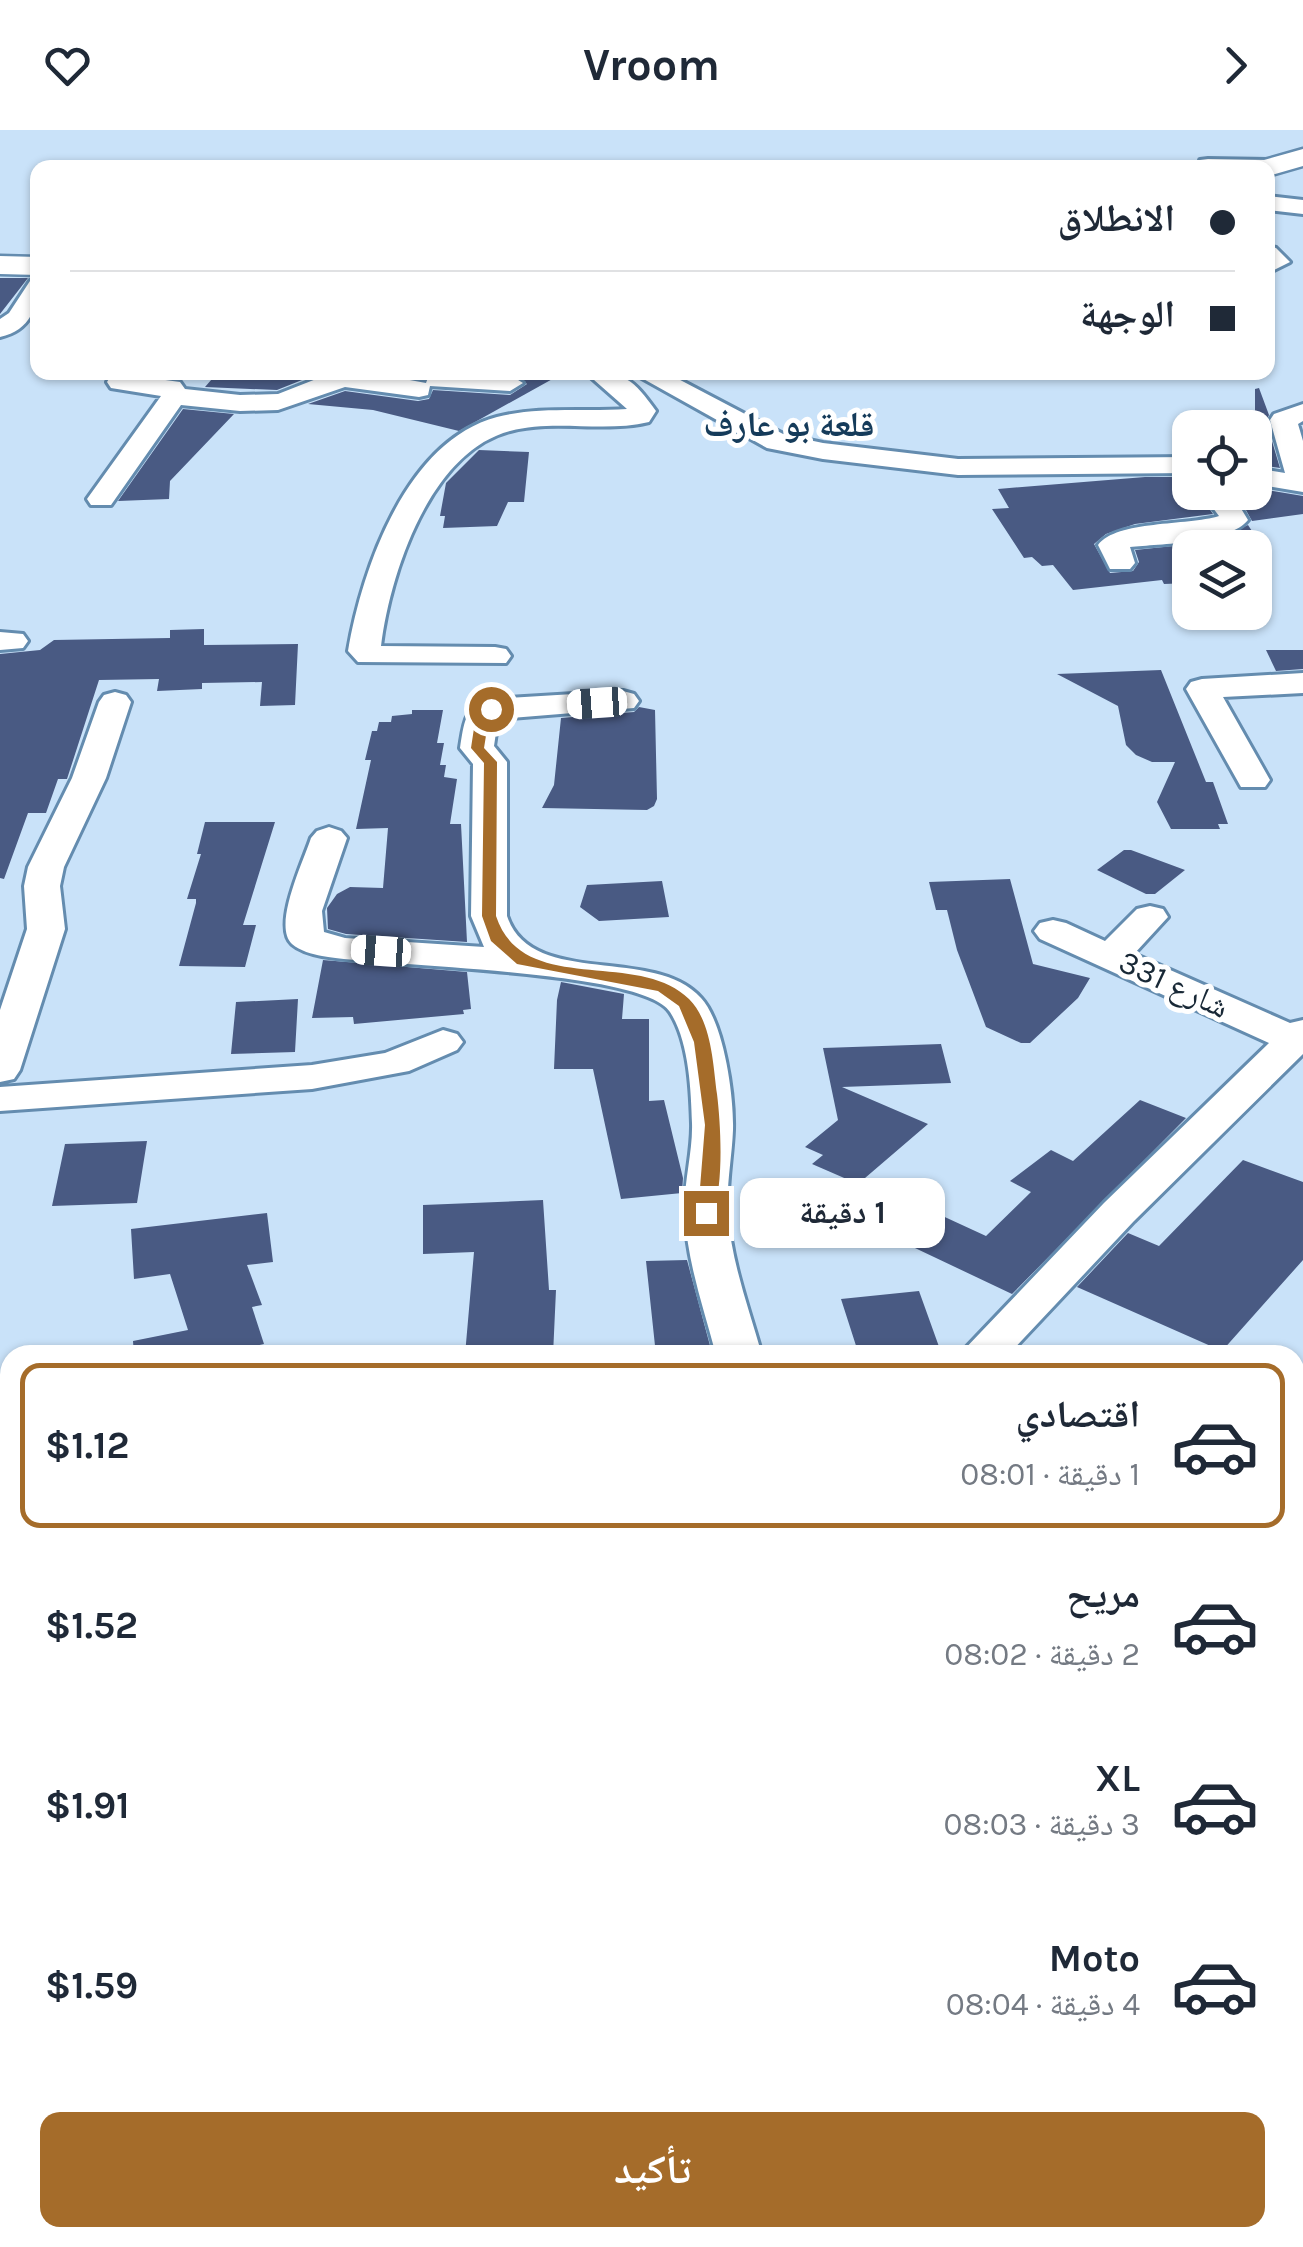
<!DOCTYPE html>
<html lang="ar">
<meta charset="utf-8">
<style>
body{margin:0;font-family:Karla,"Noto Naskh Arabic",sans-serif;background:#f6f6f7;color:#1f2937;direction:rtl;height:100vh;display:flex;flex-direction:column;font-size:38px;white-space:nowrap}
*{box-sizing:border-box;margin:0}
p{font-size:32px;color:#747a83}
.icon{flex:none;width:55px;height:55px;fill:none;stroke:currentColor;stroke-width:2;stroke-linecap:round;stroke-linejoin:round}
.map{position:relative;flex:1;overflow:hidden;direction:ltr}
.panel{position:absolute;left:0px;top:1215px;width:1305px;height:902px;display:flex;flex-direction:column;background:#fff;border-radius:30px 30px 0 0;box-shadow:0 2px 8px #0004;direction:rtl}
.panel>*{flex:none}
.hud{position:absolute;left:30px;top:30px;width:1245px;height:220px;border-radius:20px;box-shadow:0 2px 8px #0004;direction:rtl;display:grid;align-content:center;height:220px;padding:0 40px;background:#fff}
.fabs{position:absolute;left:1172px;top:280px;display:grid;gap:20px}
.fabs a{display:grid;place-items:center;width:100px;height:100px;border-radius:20px;background:#fff;box-shadow:0 2px 8px #0004;font-size:50px}
.end{position:absolute;width:45px;height:45px;margin:-22px;border:12px solid #a56c2a;background:#fff;box-shadow:0 0 0 5px #fff}
.from{border-radius:50%}
.bubble{position:absolute;height:70px;border-radius:20px;background:#fff;box-shadow:0 2px 8px #0004;font-size:32px;font-weight:700;line-height:70px;text-align:center;direction:rtl}
.car{position:absolute;width:30px;height:60px;margin:-30px -15px;border-radius:12px;box-shadow:0 0 8px 2px #0007;background:linear-gradient(#fff 24%,#345 0 40%,#fff 0 76%,#345 0 86%,#fff 0)}
.hud b{display:flex;align-items:center;gap:35px;height:95px;font-size:38px}
.hud b+b{border-top:2px solid #e0e1e3}
.hud i{width:25px;height:25px;background:#1f2937}
ul{padding:18px 0 0;list-style:none}
li{display:flex;align-items:center;gap:30px;height:165px;margin:0 20px 15px;padding:0 20px;border:5px solid transparent;border-radius:20px}
li div{flex:1}
li b{display:block;font-size:38px}
li em{font-style:normal;font-weight:700}
li.current{border-color:#a56c2a}
li>.icon{width:90px;height:90px;stroke-width:1.5}
.button{display:flex;gap:20px;margin-top:auto;padding:20px 40px}
.button a{flex:1;height:115px;border-radius:20px;background:#a56c2a;color:#fff;font-size:40px;font-weight:700;line-height:115px;text-align:center}
header{display:flex;justify-content:space-between;align-items:center;height:130px;padding:0 40px;background:#fff;font-size:45px;font-weight:700}
.map>svg:first-child{display:block}
.building{fill:#495a83}
.lines{fill:none;stroke-linecap:round;stroke-linejoin:round}
.street-casing{stroke:#648caf;stroke-width:6}
.secondary-casing{stroke:#648caf;stroke-width:5}
.street{fill:#fff;fill-rule:evenodd}
.secondary{fill:#fff;fill-rule:evenodd}
.route{fill:#a56c2a}
.labels{text-anchor:middle;stroke-width:10;stroke-linejoin:round;paint-order:stroke}
.street-label{font-size:32px;fill:#182836;stroke:#fff}
.far-district-label{font-size:35px;font-weight:bold;fill:#153b5a;stroke:#fff}
</style>
<header><svg class="icon" aria-label="forward" viewBox="0 0 24 24"><path d="M9 5l7 7-7 7"/></svg>Vroom<svg class="icon" aria-label="heart" viewBox="0 0 24 24"><path d="M12 20l-8-8c-3-5 5-10 8-4 3-6 11-1 8 4z"/></svg></header>
<div class="map">
<svg width="1303" height="2117" viewBox="0 0 1303 2117">
<rect width="100%" height="100%" fill="#c9e2f9"/>
<path class="building" d="M0,148H28L0,184Z
M218,242H322L277,260L205,257Z
M513,242H565L459,301L373,280L308,274L345,261L418,271L429,269L433,260L510,265L527,254Z
M1259,258L1269,285L1266,291L1280,338L1255,334V259Z
M183,279L234,284L170,351L169,369L118,371Z
M479,320L529,322L524,372H508L497,396L443,398L445,386H440L446,353Z
M1145,347H1184L1190,352V362H1198L1213,384L1135,394L1106,404L1094,414L1110,443L1133,441L1139,432L1135,420L1211,412L1248,395L1263,418H1190V453L1164,454L1162,450L1073,460L1053,435L1042,436L1032,427L1024,428L992,379L1009,378L998,359Z
M1255,358L1303,366V384L1252,391L1236,362H1255Z
M204,499V515L298,514L295,575L260,576L262,552L202,553V559L157,561L159,549L99,550L67,649H58L46,683H28L4,749L0,748V524L40,520L54,510L170,508V500Z
M1266,520H1303V539L1276,541Z
M1161,540L1206,652H1213L1228,694H1218L1220,699H1171L1157,672L1175,632H1152L1136,625L1126,615L1118,576L1057,544Z
M639,577L655,580L657,669L654,676L647,680L542,678L554,655L561,588L634,582Z
M412,580H443L437,613H444L440,635H446L444,647L457,649L450,694H461L467,812L346,804L328,799L327,778L337,764L350,757L383,758L388,698L356,699L371,630H365L372,601H377L379,592H391L392,586L412,584Z
M205,692H275L243,795H256L245,837L179,836L196,773V769H187L201,724H197Z
M1124,720H1131L1185,740L1155,764H1146L1097,740Z
M1010,749L1033,834L1090,848L1078,868L1030,913H1021L986,897L957,820L947,780H936L929,752Z
M662,751L669,787L599,791L580,777L587,755Z
M323,830L467,842L471,879L463,880L464,884L354,894L353,887L312,888Z
M561,852L624,864L622,889H649V971L664,970L683,1048L682,1063L621,1069L593,939H554L557,870Z
M298,869L295,922L231,924L236,872Z
M941,914L951,953L842,957L928,994L858,1054L812,1034L823,1025L805,1017L838,990L823,918Z
M1140,970L1186,988L1012,1164L877,1100L910,1071L986,1106L1031,1062L1010,1051L1051,1020L1073,1031Z
M147,1011L137,1073L52,1076L65,1014Z
M1243,1030L1303,1052V1130L1222,1221L1077,1157L1128,1103L1159,1116Z
M543,1070L549,1160H556L553,1225H465L474,1122L423,1124V1075Z
M267,1083L273,1132L247,1135L262,1175L252,1177L264,1214L216,1225H134L133,1211L188,1200L170,1144L134,1149L131,1099Z
M687,1130L712,1223L656,1225L646,1131Z
M919,1161L942,1225H859L841,1169Z"/>
<g class="lines">
<g class="street-casing">
<path id="street" d="M1208,29L1268,30L1279,36L1268,42V38H1199L1200,30Z
M1268,66L1303,70V84L1268,80Z
M1268,116L1276,118L1290,132L1268,143Z
M38,149C38,177 31,200 0,207V189L9,183L30,151Z
M113,242H139L136,246L180,252L185,259L240,265L278,264L334,242H366L426,253L430,242L510,245L523,253L510,261L430,256L428,265L419,267L345,257L278,280L240,281L181,275L111,375H91L87,369L161,266L111,258L107,252Z
M585,242C625,242 633,249 656,281L649,292C604,303 555,289 510,301C430,322 390,443 381,516L495,517L506,519L511,526L506,533L358,532L348,521C362,439 406,311 497,287C539,276 584,282 627,279Z
M631,242H665L785,305L823,313L958,329L1190,327V343L958,345L823,329L767,318Z
M1303,274V291L1298,294L1303,311V362L1255,354V338L1285,343L1270,290L1274,284Z
M1201,362H1231L1248,390C1230,413 1159,414 1130,417L1135,433L1130,439H1110L1098,415C1117,390 1187,396 1219,386Z
M0,502L23,504L28,511L23,518L0,520Z
M1303,543V563L1223,567L1270,650L1265,657H1241L1186,559L1191,552L1202,549Z
M623,561L634,564L639,571L634,578L498,589L494,616L507,632V786C531,859 654,815 701,868C724,893 734,966 733,1000C732,1027 726,1056 728,1084C731,1131 749,1179 762,1225H716C704,1179 687,1132 685,1084C683,1054 693,1023 692,993C691,960 689,911 670,882C643,839 381,837 322,826C312,824 300,821 292,814C272,796 304,730 311,708L317,701L329,697L341,701L347,708L322,781L324,802L345,808L484,817L471,786L473,634L460,618C464,594 464,576 491,569Z
M115,562L126,565L131,572L106,648L64,737L60,756L65,799L20,940L14,949L0,952V880L27,799L24,756L28,737L72,648L99,572L104,565Z
M1150,776L1163,779L1168,787L1134,824L1290,893L1303,890V924L1134,1091L1008,1225H959L1104,1073L1269,913L1040,809L1034,801L1040,793L1053,790L1066,793L1105,811L1137,779Z
M443,900L457,904L463,912L457,920L409,941L312,959L0,981V957L312,935L385,923Z
M10,1534V1601L0,1605V1537Z
M516,2108H758L754,2117H520Z"/>
</g>
<g class="secondary-casing">
<path id="secondary" d="M1303,19V36L1268,46V38H1253L1257,32Z
M0,126L38,127V145L0,144Z
M1295,1346H1303V1390H1295Z
M0,1410L10,1412V1460L0,1458Z"/>
</g>
<use href="#street" class="street"/>
<use href="#secondary" class="secondary"/>
</g>
<path class="route" d="M491,576L497,579L489,587L484,618L497,632L496,786C523,868 638,818 689,869C712,892 713,935 717,964C721,997 724,1056 712,1087L698,1083L705,995L694,912L679,876L658,861L517,834L491,811L482,786L484,633L471,618L476,585Z"/>
<g class="labels">
<g class="street-label">
<text transform="translate(1174 854) rotate(25)" y="11">شارع 331</text>
</g>
<g class="far-district-label">
<text x="789" y="306">قلعة بو عارف</text>
</g>
</g>
</svg>
<div class="fabs">
<a><svg class="icon" aria-label="locate" viewBox="0 0 24 24"><circle cx="12" cy="12" r="6"/><path d="M12 2v4M12 18v4M2 12h4M18 12h4"/></svg></a>
<a><svg class="icon" aria-label="layers" viewBox="0 0 24 24"><path d="M12 4l9 5-9 5-9-5zM3 14l9 5 9-5"/></svg></a>
</div>
<i class="end from" style="left:491px;top:579px"></i>
<i class="end" style="left:706px;top:1083px"></i>
<div class="bubble" style="left:740px;top:1048px;width:205px">1 دقيقة</div>
<i class="car" style="left:597px;top:573px;rotate:266deg"></i>
<i class="car" style="left:381px;top:821px;rotate:274deg"></i>
<div class="hud">
<b><i class="from"></i>الانطلاق</b>
<b><i></i>الوجهة</b>
</div>
<section class="panel">
<ul>
<li class="current"><svg class="icon" aria-label="car" viewBox="0 0 24 24"><path d="M5 17H2v-5l4-1 3-4h7l3 4 3 1v5h-3M9 17h6M6 11h13"/><circle cx="7" cy="17" r="2"/><circle cx="17" cy="17" r="2"/></svg><div><b>اقتصادي</b><p>1 دقيقة · 08:01</p></div><em>$1.12</em></li>
<li><svg class="icon" aria-label="car" viewBox="0 0 24 24"><path d="M5 17H2v-5l4-1 3-4h7l3 4 3 1v5h-3M9 17h6M6 11h13"/><circle cx="7" cy="17" r="2"/><circle cx="17" cy="17" r="2"/></svg><div><b>مريح</b><p>2 دقيقة · 08:02</p></div><em>$1.52</em></li>
<li><svg class="icon" aria-label="car" viewBox="0 0 24 24"><path d="M5 17H2v-5l4-1 3-4h7l3 4 3 1v5h-3M9 17h6M6 11h13"/><circle cx="7" cy="17" r="2"/><circle cx="17" cy="17" r="2"/></svg><div><b>XL</b><p>3 دقيقة · 08:03</p></div><em>$1.91</em></li>
<li><svg class="icon" aria-label="car" viewBox="0 0 24 24"><path d="M5 17H2v-5l4-1 3-4h7l3 4 3 1v5h-3M9 17h6M6 11h13"/><circle cx="7" cy="17" r="2"/><circle cx="17" cy="17" r="2"/></svg><div><b>Moto</b><p>4 دقيقة · 08:04</p></div><em>$1.59</em></li>
</ul>
<div class="button"><a>تأكيد</a></div>
</section>
</div>
